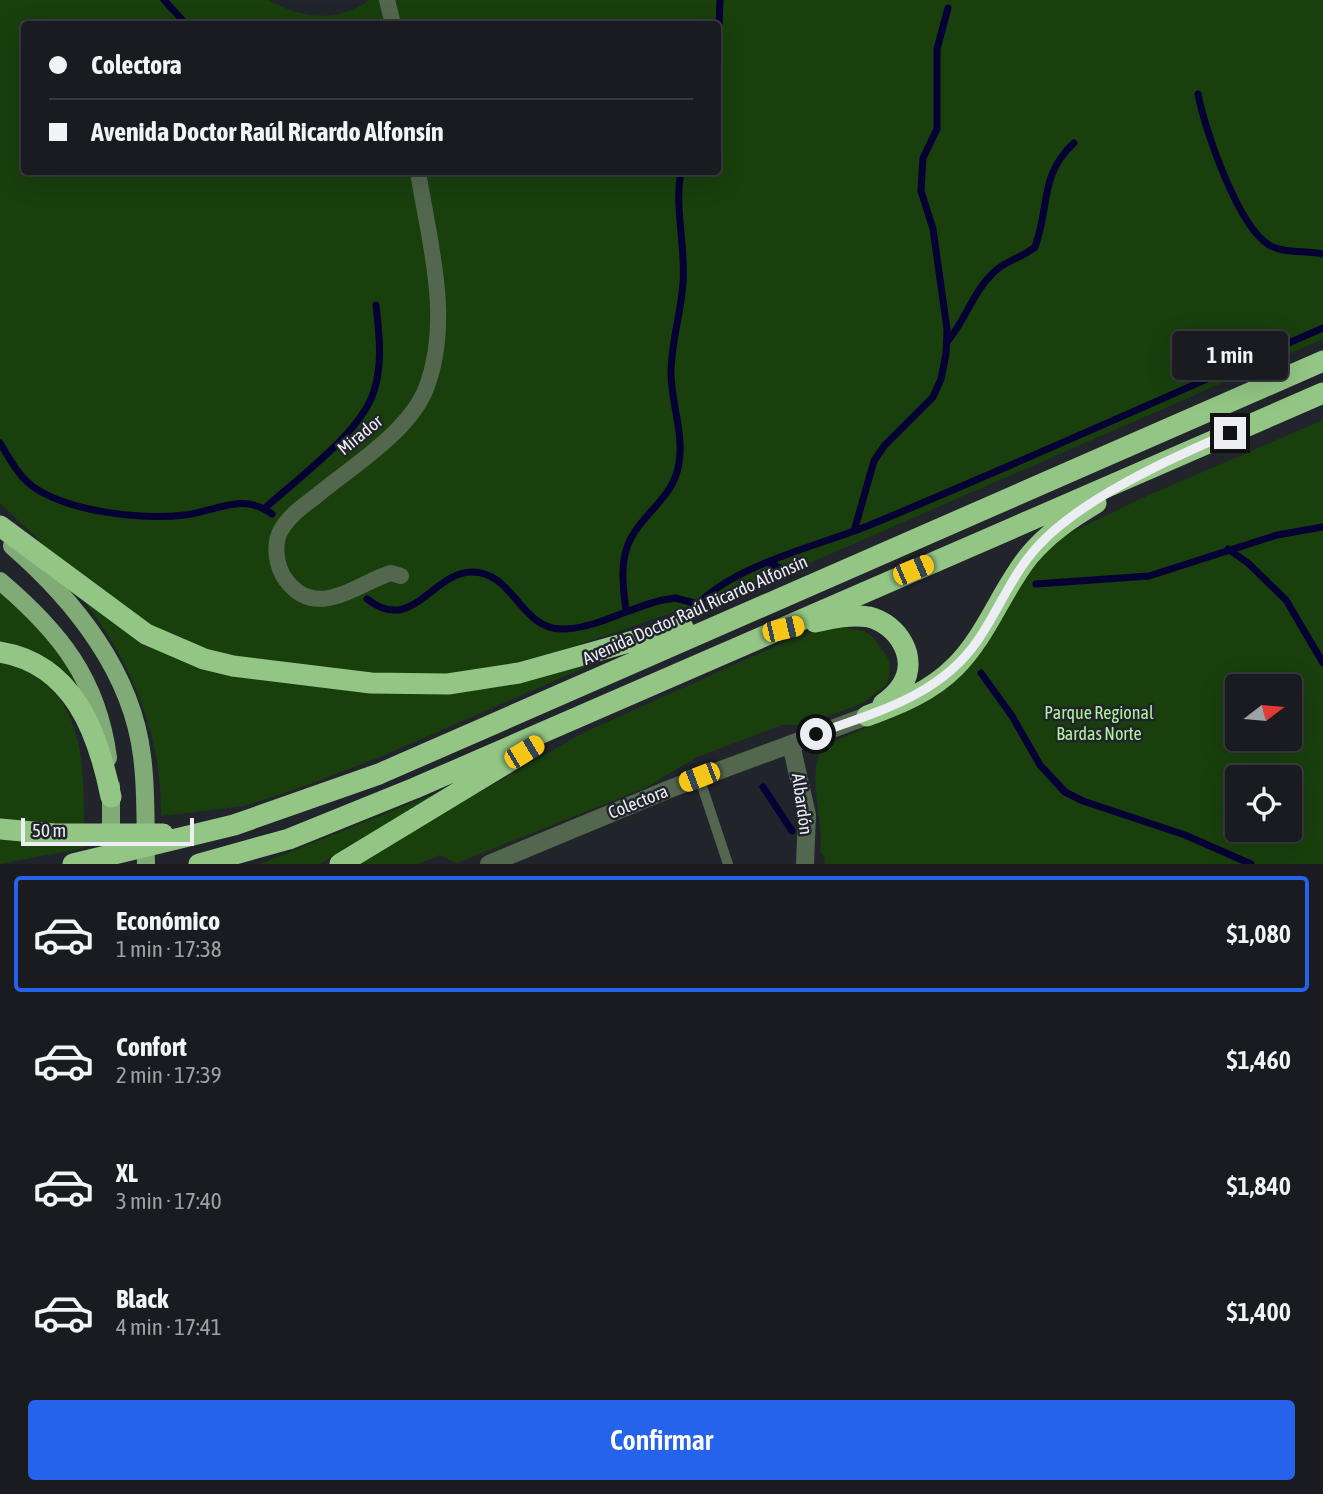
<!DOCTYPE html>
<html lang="es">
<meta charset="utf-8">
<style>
body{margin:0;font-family:"Asap Condensed",sans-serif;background:#23242a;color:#f1f3f6;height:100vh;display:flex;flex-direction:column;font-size:26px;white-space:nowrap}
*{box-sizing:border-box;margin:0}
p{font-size:23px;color:#9fa1a5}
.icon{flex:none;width:38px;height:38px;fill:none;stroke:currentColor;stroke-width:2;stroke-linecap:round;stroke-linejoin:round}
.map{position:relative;height:864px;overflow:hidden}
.details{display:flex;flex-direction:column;background:#1a1b21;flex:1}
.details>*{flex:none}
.hud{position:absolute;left:21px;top:21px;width:700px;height:154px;border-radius:7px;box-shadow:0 7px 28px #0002,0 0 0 2px #38393f;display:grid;align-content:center;height:154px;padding:0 28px;background:#1a1b21}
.needle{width:46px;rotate:74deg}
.tools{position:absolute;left:1225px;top:674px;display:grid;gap:14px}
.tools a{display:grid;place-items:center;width:77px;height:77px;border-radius:7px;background:#1a1b21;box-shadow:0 7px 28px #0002,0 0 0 2px #38393f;font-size:35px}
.scale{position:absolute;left:21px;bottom:18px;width:173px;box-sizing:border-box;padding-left:7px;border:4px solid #eceef4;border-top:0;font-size:19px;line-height:24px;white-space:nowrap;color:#eceef4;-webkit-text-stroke:5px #22242c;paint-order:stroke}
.end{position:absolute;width:32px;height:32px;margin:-16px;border:9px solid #eceef4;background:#111;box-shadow:0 0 0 4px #111}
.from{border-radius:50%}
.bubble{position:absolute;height:49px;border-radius:7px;background:#1a1b21;box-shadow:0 7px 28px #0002,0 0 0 2px #38393f;font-size:23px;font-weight:600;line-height:49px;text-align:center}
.car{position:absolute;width:21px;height:42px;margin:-21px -10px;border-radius:9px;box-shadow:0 0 5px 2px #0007;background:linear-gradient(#f5c518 24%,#345 0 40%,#f5c518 0 76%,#345 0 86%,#f5c518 0)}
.hud b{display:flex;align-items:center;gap:24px;height:66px;font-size:26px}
.hud b+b{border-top:2px solid #38393f}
.hud i{width:18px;height:18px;background:#f1f3f6}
ul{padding:12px 0 0;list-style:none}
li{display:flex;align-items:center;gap:21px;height:116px;margin:0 14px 10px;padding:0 14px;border:4px solid transparent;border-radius:7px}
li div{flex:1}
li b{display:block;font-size:26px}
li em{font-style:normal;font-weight:600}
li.current{border-color:#2563eb}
li>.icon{width:63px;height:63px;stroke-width:1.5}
.button{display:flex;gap:14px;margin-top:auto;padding:14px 28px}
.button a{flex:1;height:80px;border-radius:7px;background:#2563eb;color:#fff;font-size:28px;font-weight:600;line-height:80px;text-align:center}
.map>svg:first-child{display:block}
.green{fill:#193f0d;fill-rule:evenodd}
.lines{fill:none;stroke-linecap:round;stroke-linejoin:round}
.stream{stroke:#070034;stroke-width:7}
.service{stroke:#53674e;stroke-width:10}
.pedestrian{stroke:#53674e;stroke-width:16}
.minor{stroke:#53674e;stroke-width:18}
.primary{stroke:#81ab76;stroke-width:18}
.motorway{stroke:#93c685;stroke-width:21}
.route{stroke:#eceef4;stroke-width:9}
.labels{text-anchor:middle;stroke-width:5;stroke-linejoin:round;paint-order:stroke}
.street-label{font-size:18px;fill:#eceef4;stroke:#22242c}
.park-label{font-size:18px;fill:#adf19a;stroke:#22242c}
</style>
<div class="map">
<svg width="1323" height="864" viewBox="0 0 1323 864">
<rect width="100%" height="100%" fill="#22242c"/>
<path class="green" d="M0,0H268C301,18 337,24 369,0H1323V339L789,572L564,650L448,680L268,667L171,639L68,568L0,503ZM24,24H718V172H24Z
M1323,420V864H824L825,858L820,851C825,819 801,760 830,743L913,708L1026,566L1053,541L1149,495ZM1237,686H1290V738H1237ZM1237,777H1290V830H1237Z
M0,593C32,620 61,648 78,688C56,661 34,649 0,644Z
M80,596L215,670L532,677L593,664L380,757L302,787L244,806L161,816C162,733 131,660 80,596Z
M838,626L864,631L873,637L890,661L889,678L886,685L863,703L805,725H782L697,757L645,788L457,863L440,855L418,864H353L583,733L800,635Z
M0,658C11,662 26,665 35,672C84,710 84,769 84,825L0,823Z
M442,791L320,864H260Z
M0,837L84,840V848L0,864Z"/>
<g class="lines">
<path class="stream" d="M164,0L186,24
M718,55L720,0
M1198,94C1205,131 1238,226 1269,245C1284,254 1307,250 1323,254
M947,342C965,321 973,292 993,273C1004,261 1022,258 1035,247C1050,207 1039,175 1074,143
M0,443C9,458 18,475 32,486C68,512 142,520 185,515C216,511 244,492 272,514
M265,508C298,478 361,433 374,391C383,363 379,333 376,305
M854,531L874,461L884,446L933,397L941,379L946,354L947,329L933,229L921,191L923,158L937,129V49L948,8
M1228,549L1248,563L1286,600L1323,663
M769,563L789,572
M1036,584L1149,576L1277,535L1323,527
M367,599C413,635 432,572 472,572C515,572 520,631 564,629C598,628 630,607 663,600L675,598L698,604C737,564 818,546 870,525C1022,462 1172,394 1323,328
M626,611C623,587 619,560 631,538C646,510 674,497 679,463C684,433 671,403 671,373C671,342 681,314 683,283C686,246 674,208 681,172
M981,673L1012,716L1040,765L1065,792L1083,801L1185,835L1251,864
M763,787L792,831"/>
<path class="service" d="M699,777L728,864"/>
<path class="pedestrian" d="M387,0L393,24
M401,576L391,573C356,584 316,621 286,580C276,567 273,544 281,530C289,516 303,506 315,497C351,467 411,431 427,386C452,318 429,241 418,172"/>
<path class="minor" d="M791,744L807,815L805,864
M489,864L672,788L867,716"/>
<path class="primary" d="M12,546C74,600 132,672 142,756C147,792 145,828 146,864
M0,581C59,631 98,679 108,758
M111,786V845"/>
<path class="motorway" d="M0,526L146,634L204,659L233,666L371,683L448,684L519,673L683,627
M815,622C833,618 851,614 869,617C898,624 919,658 902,685C897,693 890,699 883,704
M0,652C73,664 98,732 111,797
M867,716C899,704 930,692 955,667C987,635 1001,591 1029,556C1048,533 1071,518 1096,503
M0,829L55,834H163
M73,864L234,825L379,774L1323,361
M199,864L289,839L415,788L1323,393
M340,864L523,753"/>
</g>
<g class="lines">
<path class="route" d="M816,734C876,712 940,696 978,640C999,609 1013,573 1038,546C1081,499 1171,458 1230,433"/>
</g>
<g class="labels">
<g class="street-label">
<text transform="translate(360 435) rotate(-39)" y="6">Mirador</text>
<text transform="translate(695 610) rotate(-24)" y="6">Avenida Doctor Raúl Ricardo Alfonsín</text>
<text transform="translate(638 802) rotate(-22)" y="6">Colectora</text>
<text transform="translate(802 804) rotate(82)" y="6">Albardón</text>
</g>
<g class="park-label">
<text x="1099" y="719">Parque Regional<tspan x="1099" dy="21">Bardas Norte</tspan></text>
</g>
</g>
</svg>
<div class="tools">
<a><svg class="needle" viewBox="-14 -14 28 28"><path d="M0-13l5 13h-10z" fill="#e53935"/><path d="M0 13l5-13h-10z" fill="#9fa1a5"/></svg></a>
<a><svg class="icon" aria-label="locate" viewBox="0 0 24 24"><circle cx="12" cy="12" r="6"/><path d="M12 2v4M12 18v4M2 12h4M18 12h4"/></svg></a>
</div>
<div class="scale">50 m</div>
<i class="end from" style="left:816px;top:734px"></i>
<i class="end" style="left:1230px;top:433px"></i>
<div class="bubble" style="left:1172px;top:331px;width:116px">1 min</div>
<i class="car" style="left:913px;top:570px;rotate:67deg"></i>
<i class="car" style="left:783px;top:629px;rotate:77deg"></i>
<i class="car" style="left:524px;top:752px;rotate:59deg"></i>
<i class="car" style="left:699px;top:777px;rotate:249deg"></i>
<div class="hud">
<b><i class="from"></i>Colectora</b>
<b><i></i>Avenida Doctor Raúl Ricardo Alfonsín</b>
</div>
</div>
<section class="details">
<ul>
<li class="current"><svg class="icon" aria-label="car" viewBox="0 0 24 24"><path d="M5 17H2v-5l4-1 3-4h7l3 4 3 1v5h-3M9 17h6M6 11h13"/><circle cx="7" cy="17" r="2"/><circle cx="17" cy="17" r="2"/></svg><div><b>Económico</b><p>1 min · 17:38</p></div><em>$1,080</em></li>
<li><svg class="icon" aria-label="car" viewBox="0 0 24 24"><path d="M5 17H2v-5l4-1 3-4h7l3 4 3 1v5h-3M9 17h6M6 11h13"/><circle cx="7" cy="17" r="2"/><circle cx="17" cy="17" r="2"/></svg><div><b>Confort</b><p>2 min · 17:39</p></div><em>$1,460</em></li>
<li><svg class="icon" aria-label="car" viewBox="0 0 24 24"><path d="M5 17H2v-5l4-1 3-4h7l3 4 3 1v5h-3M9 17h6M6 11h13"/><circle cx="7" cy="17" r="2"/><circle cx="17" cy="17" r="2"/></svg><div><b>XL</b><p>3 min · 17:40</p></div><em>$1,840</em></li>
<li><svg class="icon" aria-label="car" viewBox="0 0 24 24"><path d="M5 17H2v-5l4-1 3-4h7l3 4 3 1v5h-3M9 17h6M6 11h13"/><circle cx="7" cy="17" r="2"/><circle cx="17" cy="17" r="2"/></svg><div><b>Black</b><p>4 min · 17:41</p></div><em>$1,400</em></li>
</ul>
<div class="button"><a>Confirmar</a></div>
</section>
